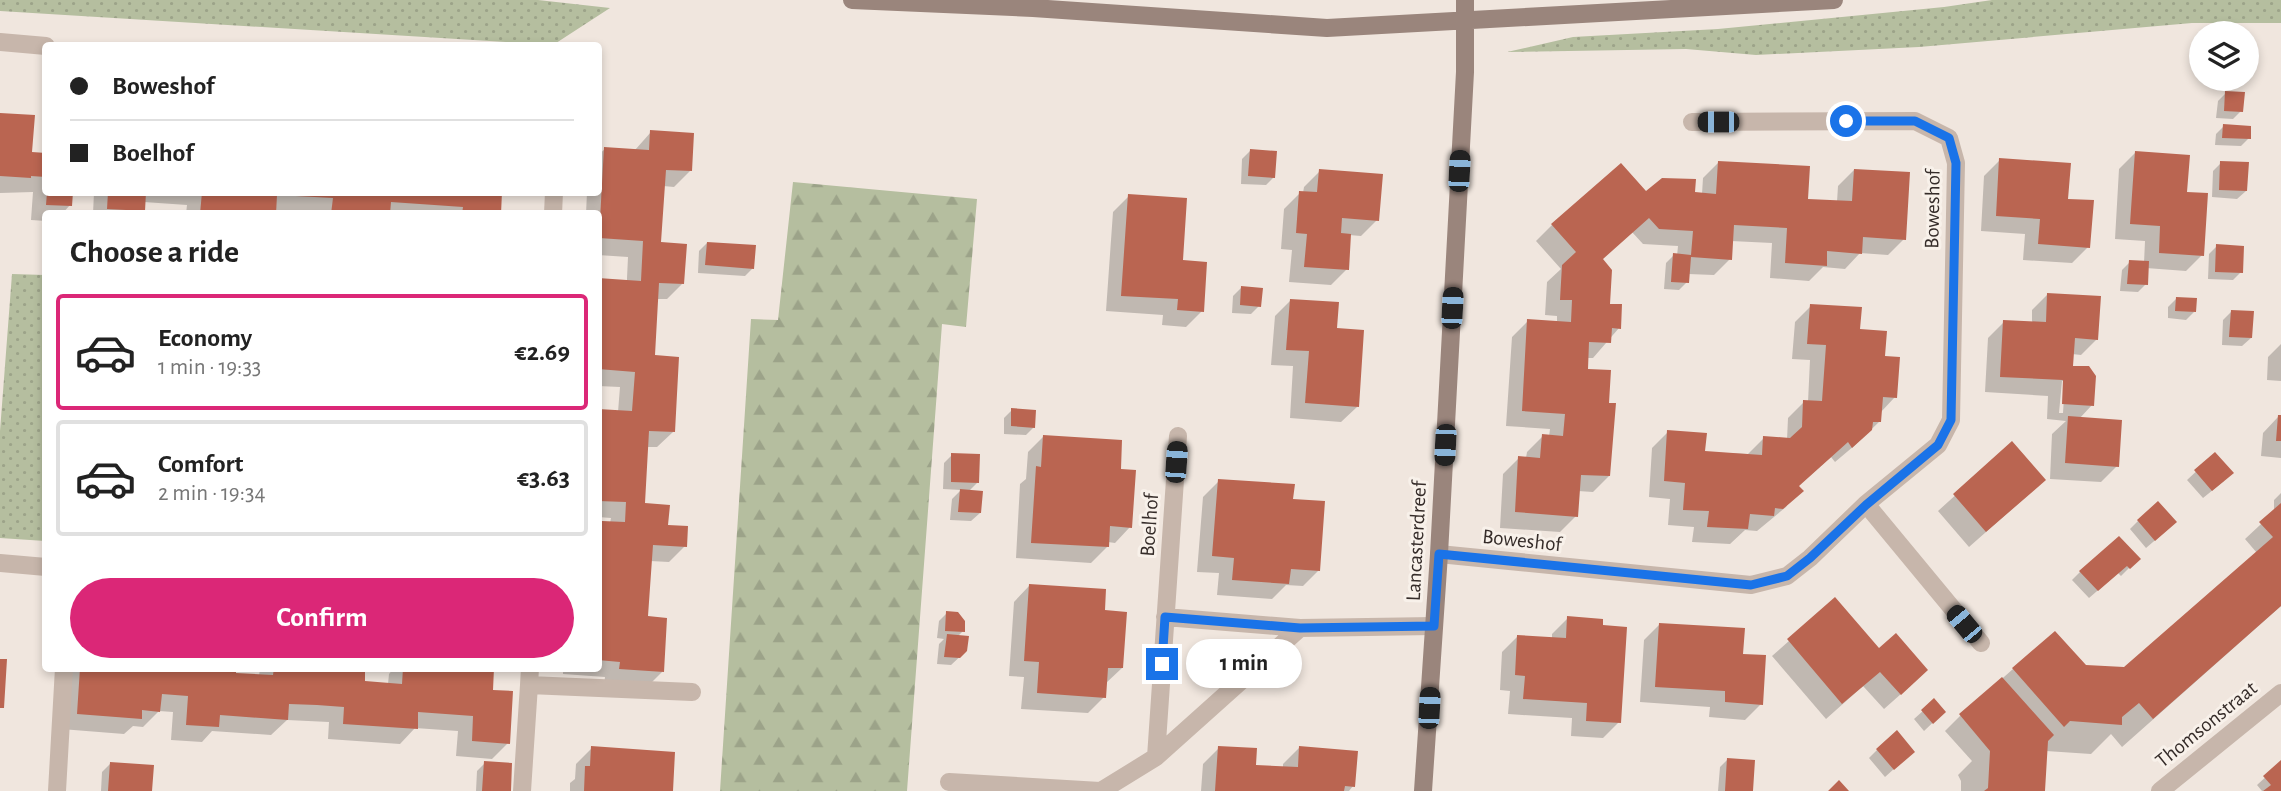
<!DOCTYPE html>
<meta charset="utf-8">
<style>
body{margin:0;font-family:"Alegreya Sans",sans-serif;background:#f6f6f6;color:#222;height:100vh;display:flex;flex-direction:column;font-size:26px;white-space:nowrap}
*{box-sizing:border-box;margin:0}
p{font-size:23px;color:#767676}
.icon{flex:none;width:38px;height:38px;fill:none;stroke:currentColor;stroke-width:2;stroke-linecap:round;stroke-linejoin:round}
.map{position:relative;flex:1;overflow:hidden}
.details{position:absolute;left:42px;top:210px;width:560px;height:462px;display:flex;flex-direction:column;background:#fff;border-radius:7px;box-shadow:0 4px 10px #0003}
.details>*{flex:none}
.banner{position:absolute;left:42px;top:42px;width:560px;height:154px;border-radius:7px;box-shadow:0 4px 10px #0003;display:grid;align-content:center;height:154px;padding:0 28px;background:#fff}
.fabs{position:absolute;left:2189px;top:21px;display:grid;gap:14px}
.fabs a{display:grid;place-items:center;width:70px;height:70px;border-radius:50%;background:#fff;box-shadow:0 4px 10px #0003;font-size:35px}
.end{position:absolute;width:32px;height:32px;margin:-16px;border:9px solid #1a73e8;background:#fff;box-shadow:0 0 0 4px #fff}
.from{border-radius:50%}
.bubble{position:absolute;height:49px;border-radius:24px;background:#fff;box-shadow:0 4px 10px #0003;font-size:23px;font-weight:700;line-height:49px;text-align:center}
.car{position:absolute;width:21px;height:42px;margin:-21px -10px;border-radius:9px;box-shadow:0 0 5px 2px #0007;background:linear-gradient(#222 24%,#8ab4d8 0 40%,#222 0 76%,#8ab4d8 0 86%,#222 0)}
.banner b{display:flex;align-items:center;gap:24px;height:66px;font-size:26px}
.banner b+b{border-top:2px solid #e0e0e0}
.banner i{width:18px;height:18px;background:#222}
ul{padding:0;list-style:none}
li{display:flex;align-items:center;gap:21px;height:116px;margin:0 14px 10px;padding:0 14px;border:4px solid #e0e0e0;border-radius:7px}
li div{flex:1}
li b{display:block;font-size:26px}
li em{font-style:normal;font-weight:700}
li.active{border-color:#db2777}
li>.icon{width:63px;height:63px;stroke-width:1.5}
h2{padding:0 28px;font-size:32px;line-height:84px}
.button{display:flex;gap:14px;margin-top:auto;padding:14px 28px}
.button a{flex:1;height:80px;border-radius:42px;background:#db2777;color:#fff;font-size:28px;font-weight:700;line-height:80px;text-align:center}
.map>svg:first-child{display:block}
.grass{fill:url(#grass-dots)}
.forest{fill:url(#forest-firs)}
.shadow{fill:#0003;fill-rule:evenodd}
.building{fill:#ba6551}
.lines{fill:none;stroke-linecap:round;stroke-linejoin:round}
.street{stroke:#c7b6ab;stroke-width:18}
.secondary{stroke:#9a857c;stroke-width:18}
.route{stroke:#1a73e8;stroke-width:9}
.labels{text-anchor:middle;stroke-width:6;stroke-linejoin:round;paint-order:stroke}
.street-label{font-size:21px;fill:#352c29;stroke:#f8f1ea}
</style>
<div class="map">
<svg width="2281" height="791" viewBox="0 0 2281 791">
<defs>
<pattern id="grass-dots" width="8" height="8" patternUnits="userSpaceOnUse" patternTransform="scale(1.75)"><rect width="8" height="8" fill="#b5be9f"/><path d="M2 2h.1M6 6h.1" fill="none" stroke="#9ca389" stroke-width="1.8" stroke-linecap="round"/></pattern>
<pattern id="forest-firs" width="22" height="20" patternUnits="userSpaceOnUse" patternTransform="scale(1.75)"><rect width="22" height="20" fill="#b5be9f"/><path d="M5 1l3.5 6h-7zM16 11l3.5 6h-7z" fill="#9ca389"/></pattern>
</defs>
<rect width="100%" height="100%" fill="#f0e6de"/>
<path class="grass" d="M0,0H538L610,8L553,45L0,11Z
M1992,0H2281V23H2192L1919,47L1756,55L1686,49L1507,52L1573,37L1718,29L1944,7Z
M12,274L45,275V541L0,538V431Z"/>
<path class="forest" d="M793,182L977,199L966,327L942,324L907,791H720L751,319L778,320Z"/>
<path class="shadow" d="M2226,93L2241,111L2233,119L2216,118L2218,101Z
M0,114L31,154L46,155V192H71L70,205L62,214H46V221L31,220L33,192L0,193Z
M2224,126L2249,138L2241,146L2215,145L2216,134Z
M651,132L690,171L674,187L663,186L659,244L682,284L667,299H656L653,357L673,432L657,447H647L643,505L685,546L669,562L650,561L647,618L662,672L646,688L604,685L605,677L563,674V668H598V527L603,522L610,523L611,518L598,517V411L618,412L620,387L598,386V279L627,281V278L628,257L598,255V214H586L587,192H598V155L605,149L635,150Z
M1250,151L1274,177L1266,185L1241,184L1242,159Z
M2135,153L2185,194L2202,255L2186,271L2146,268V284L2138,292L2120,291L2122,270L2130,262L2144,263L2145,241L2115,239L2119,169Z
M2000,160L2066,201L2088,247L2072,263L2023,260L2025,234L1981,231L1984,176Z
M1719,162L1807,200L1837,202L1838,186L1854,170L1904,239L1888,255L1860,253L1845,269L1823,267L1809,281L1770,278L1772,243L1731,241L1730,259L1714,275L1688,274L1687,282L1679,290L1664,289L1666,263L1674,255L1677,256L1678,246L1643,244L1632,232L1601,260L1608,305L1619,328L1593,358H1586V371L1607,404L1609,476L1593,492L1578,491L1576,516L1560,532L1500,528L1503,474L1519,458H1526L1527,452L1543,436L1549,437L1550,429L1506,426L1512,337L1528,321L1557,323V316L1545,315L1547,282L1561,269L1536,241L1552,225L1646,194H1702L1703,178Z
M2221,163L2246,191L2237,199L2212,197L2213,171Z
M1320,171L1377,220L1361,236L1349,235L1347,269L1331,285L1289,282L1292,250L1281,249L1284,209L1300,193H1303L1304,187Z
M94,192H501L499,214H315L274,211V214H186L187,205L144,202L143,211L140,214H93Z
M1129,196L1202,311L1186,327L1162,325L1163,315L1106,311L1113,212Z
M707,243L753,268L745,276L698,273L699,251Z
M2217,246L2241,272L2233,280L2208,279L2209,254Z
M1241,288L1259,306L1251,314L1232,313L1233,296Z
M2048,294L2097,339L2081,355L2072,354L2071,367L2092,405L2079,419L2117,466L2101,482L2050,479L2052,434L2066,421L2047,419L2048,396L1985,392L1988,338L2004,322L2032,323V310ZM2062,381H2065L2063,413H2059Z
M2176,299L2194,312L2186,320L2168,318V307Z
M1291,300L1357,407L1341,422L1290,418L1293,366L1271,365L1275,316Z
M1811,306L1858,330L1883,358L1895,397L1880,413L1879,422L1854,446L1835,462L1831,457L1797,487L1786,507L1757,531L1745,530L1730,544L1692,542L1694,527L1668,525L1670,499L1649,497L1652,448L1668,432L1703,452L1748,454L1764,438L1787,440L1788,418L1804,402H1808L1810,360L1792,359L1795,322Z
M2231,312L2251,338L2242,346L2222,345L2223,320Z
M2281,344V381L2267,380L2268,357Z
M1012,410L1034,427L1026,435L1004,434V418Z
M2278,417H2281V458L2261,456L2263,433Z
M1044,436L1119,471L1130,527L1115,543L1108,542L1107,547L1091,563L1016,558L1020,484L1026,479L1028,452Z
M2012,444L2028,495L1969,547L1938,511Z
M2215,454L2224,481L2203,498L2187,480Z
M952,455L977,483L969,491L980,513L971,521L950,520L952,499L961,490L943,489L944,463Z
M1219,481L1291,501L1319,570L1303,586L1286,585L1272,599L1217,595L1219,573L1197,572L1203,497Z
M2281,493V606L2122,747L2111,734L2091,754L2046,751L2043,791H1961V781L1958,775L1972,761L1945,731L1961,715L2013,669L2085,667L2125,669L2257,553L2245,539L2274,512V500Z
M2138,521L2167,530L2146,548L2130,529Z
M2138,559L2121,576L2118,573L2089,598L2072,580L2080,572Z
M1029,586L1103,612L1122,668L1105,684L1104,697L1088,713L1021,709L1024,677L1009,676L1014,602Z
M1835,600L1910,686L1884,709L1863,686L1826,719L1772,656Z
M947,613L963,631L957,637L966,651L951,665L937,664L939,644L944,639L937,638L939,621Z
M1568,618L1619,722L1603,738L1571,736L1572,718L1508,714L1510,691L1500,690L1502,652L1518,636L1552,639V634Z
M1660,624L1761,704L1745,720L1709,717L1710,707L1640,702L1644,640Z
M66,668H234V674L259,676L260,668H363V683L388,684L389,674L394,668H493L491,691L508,743L492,759L456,756L458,731L415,728L400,744L328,739L329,722L287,720L271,735L212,731L202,742L171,740L173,712L159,711L143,727L133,726L124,734L61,729Z
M1934,701L1944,712L1924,731L1914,719Z
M592,748L671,791H570V783L575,779L576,764Z
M1219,748L1254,766L1283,768V764L1299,748L1353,786L1349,791H1201L1203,764Z
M1877,750L1905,759L1885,777L1869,758Z
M1728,759L1751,791H1718L1720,767Z
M485,763L509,791H476L477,771Z
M2281,763V791H2262L2257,785Z
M110,764L150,791H101L102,772Z"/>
<path class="building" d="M2225,91L2245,92L2243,112L2224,111Z
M0,113L35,115L32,152L46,153V177L31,176V178L0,176Z
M2223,124L2251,126V139L2222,138Z
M650,130L694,133L692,171L666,170L661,242L687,244L684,284L659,283L655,355L679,357L677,394L675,432L649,431L645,503L670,505L668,525L688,526L687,547L653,545L648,616L667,618L664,672L619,669L620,662L598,660V540H601L602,521L625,522L626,502L598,501V409L632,411L635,372L598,369V278L641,281L643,241L599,238L604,147L649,150Z
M1250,149L1277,151L1275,178L1248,176Z
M2135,151L2190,155L2187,192L2208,193L2204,256L2159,253L2160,226L2130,224Z
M1999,158L2071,163L2068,199L2094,200L2090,248L2038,244L2040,219L1996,216Z
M1718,161L1810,166L1808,199L1852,201L1854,169L1910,172L1906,240L1863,237L1862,254L1827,251V266L1785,263L1787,228L1734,225L1732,260L1691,257L1689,283L1671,282L1673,253L1691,255L1693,231L1659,229L1649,218L1603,259L1612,270L1610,304H1622L1621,329L1612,328L1611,343L1589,342L1588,369L1611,370L1609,403H1616L1610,476L1581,475L1578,517L1515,512L1518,456L1540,458L1542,434L1563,436L1565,414L1522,411L1527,319L1571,322L1572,300H1560L1562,265L1576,252L1551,224L1621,163L1646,191L1662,178L1696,179L1695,192L1716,194Z
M2220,161L2249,162L2247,191L2219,190Z
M1319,169L1383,174L1379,221L1342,218L1341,233L1351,234L1349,270L1304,267L1307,234L1296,233L1299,191L1317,192Z
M47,192H73L72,206L46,205Z
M108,192H146L145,211L107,209Z
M202,192H502L501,214H462L463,207L391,202L390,214H331L333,198L277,195L276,214H200Z
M1128,194L1187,198L1183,260L1207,262L1204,312L1177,310L1178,299L1121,296Z
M707,242L756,245L754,269L705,265Z
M2216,244L2244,246L2243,273L2215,272Z
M2129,260L2149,261L2148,285L2127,284Z
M1241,286L1263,288L1261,307L1240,305Z
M2047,293L2101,296L2098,340L2075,338L2073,366H2089L2096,376L2094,406L2062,404L2063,380L2000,377L2003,320L2046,322Z
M2176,297L2197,298L2196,312L2175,311Z
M1290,299L1339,302L1337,328L1364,330L1359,407L1305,403L1309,351L1286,350Z
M1810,304L1862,307L1860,329L1887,331L1885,356L1900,357L1897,398L1883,397L1881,422H1873L1872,430L1852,448L1848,442L1799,486L1804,491L1783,509L1775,508L1774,516L1750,514L1748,529L1707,527L1709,511L1683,510L1685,483L1664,481L1667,430L1707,433L1705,451L1733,453L1762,455L1763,436L1790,438L1802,427L1803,400L1822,401L1826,345L1807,344Z
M2231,310L2254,311L2252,338L2229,337Z
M1011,408L1036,410L1035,428L1011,426Z
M2278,415H2281V441H2276Z
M2068,416L2122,420L2119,467L2065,463Z
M1043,435L1122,440L1121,469L1136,470L1132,528L1110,526L1109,547L1031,543L1036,466L1041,467Z
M2012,441L2046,480L1986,532L1953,494Z
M2215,452L2234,473L2212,491L2194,470Z
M951,453L980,454L979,483L951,482Z
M1218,479L1295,484L1293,499L1325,501L1320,571L1291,569L1289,584L1232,580L1234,558L1212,556Z
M960,489L983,491L981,513L958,512Z
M2158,501L2177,522L2155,541L2137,520Z
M2281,503V606L2153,719L2139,703L2122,717V725L2070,721L2064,727L2012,668L2055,631L2086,665L2124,667L2273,537L2259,522Z
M2119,536L2141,559L2130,569L2127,566L2098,591L2079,571Z
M1029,584L1106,589L1105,610L1127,612L1123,668H1108L1106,698L1037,693L1039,662L1024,661Z
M1835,597L1879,648L1896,633L1928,670L1901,695L1880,672L1842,704L1787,639Z
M946,611L958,612L965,621V632L945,631Z
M1567,616L1603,619V625L1627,627L1621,723L1586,721L1587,703L1523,699L1525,676L1515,675L1517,635L1566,638Z
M1659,623L1745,628L1743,654L1766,655L1763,705L1725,702V691L1655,687Z
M947,634L969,636L967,651L960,658L944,657Z
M0,659H7L4,708H0Z
M80,668H236V673L273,675L274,668H365V681L402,684L403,668H494L493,690L513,691L510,744L472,741L473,716L418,712V729L343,724L344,707L317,705L289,704L288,720L220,715L219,727L186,725L188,696L162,694L160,712L142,710V719L77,714Z
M2002,677L2054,735L2048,741L2045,791H1984L1988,788L1990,751L1959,714Z
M1934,698L1946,712L1933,724L1921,710Z
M1897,730L1915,752L1894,770L1876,749Z
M591,746L675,752L673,791H584L585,766H590Z
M1218,746L1257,748L1256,765L1298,767L1299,746L1358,751L1355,787L1345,786L1344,791H1215Z
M1727,758L1755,760L1753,791H1725Z
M2281,760V791H2263L2271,785L2263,776Z
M484,761L512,763L511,791H482Z
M110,762L154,765L152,791H108Z
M1839,780L1849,791H1828Z"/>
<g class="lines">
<path class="street" d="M0,42L46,46
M553,214L554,192
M1866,504L1981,643
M1439,554L1751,585L1787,576L1810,558L1866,504L1938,445L1951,420L1956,163L1949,138L1915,121L1692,122
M0,563L46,567
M1165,617L1300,628L1434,626
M530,668L529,685L692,692
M1156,757L1178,436
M949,782L1100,791
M57,791L64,668
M522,791L529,685
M1101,791L1156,757L1300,628
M2160,791L2281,693"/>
<path class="secondary" d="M852,0L1033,8L1327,28L1834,0
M1423,791L1439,554L1465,72V0"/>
</g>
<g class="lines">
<path class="route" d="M1162,664L1165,617L1300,628L1434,626L1439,554L1751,585L1787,576L1810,558L1866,505L1938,445L1951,420L1956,163L1949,138L1915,121H1846"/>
</g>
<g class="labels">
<g class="street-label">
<text transform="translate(1932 209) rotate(-89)" y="7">Boweshof</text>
<text transform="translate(1149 525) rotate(-86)" y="7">Boelhof</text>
<text transform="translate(1522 540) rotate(6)" y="7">Boweshof</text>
<text transform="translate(1416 541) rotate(-87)" y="7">Lancasterdreef</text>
<text transform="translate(2206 724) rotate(-39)" y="7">Thomsonstraat</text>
</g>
</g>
</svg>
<div class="fabs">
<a><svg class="icon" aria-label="layers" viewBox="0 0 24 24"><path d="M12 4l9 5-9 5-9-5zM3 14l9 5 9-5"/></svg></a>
</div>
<i class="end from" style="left:1846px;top:121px"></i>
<i class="end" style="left:1162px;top:664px"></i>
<div class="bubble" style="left:1186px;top:639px;width:116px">1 min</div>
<i class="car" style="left:1718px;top:122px;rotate:270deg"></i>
<i class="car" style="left:1459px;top:171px;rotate:3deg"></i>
<i class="car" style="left:1452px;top:308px;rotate:3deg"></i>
<i class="car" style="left:1445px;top:445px;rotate:183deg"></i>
<i class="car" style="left:1176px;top:462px;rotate:4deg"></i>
<i class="car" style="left:1964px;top:624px;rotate:320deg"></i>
<i class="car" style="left:1429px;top:708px;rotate:3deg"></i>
<div class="banner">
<b><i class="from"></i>Boweshof</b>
<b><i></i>Boelhof</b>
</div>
<section class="details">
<h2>Choose a ride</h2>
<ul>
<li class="active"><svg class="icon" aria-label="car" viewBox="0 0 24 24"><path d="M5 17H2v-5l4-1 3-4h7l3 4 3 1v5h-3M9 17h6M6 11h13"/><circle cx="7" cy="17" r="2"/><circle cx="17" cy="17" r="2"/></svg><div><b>Economy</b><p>1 min · 19:33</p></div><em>€2.69</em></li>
<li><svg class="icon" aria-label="car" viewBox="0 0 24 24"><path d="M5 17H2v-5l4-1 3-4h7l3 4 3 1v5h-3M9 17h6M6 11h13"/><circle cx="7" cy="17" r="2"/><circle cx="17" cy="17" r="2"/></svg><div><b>Comfort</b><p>2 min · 19:34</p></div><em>€3.63</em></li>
</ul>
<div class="button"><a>Confirm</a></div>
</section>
</div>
